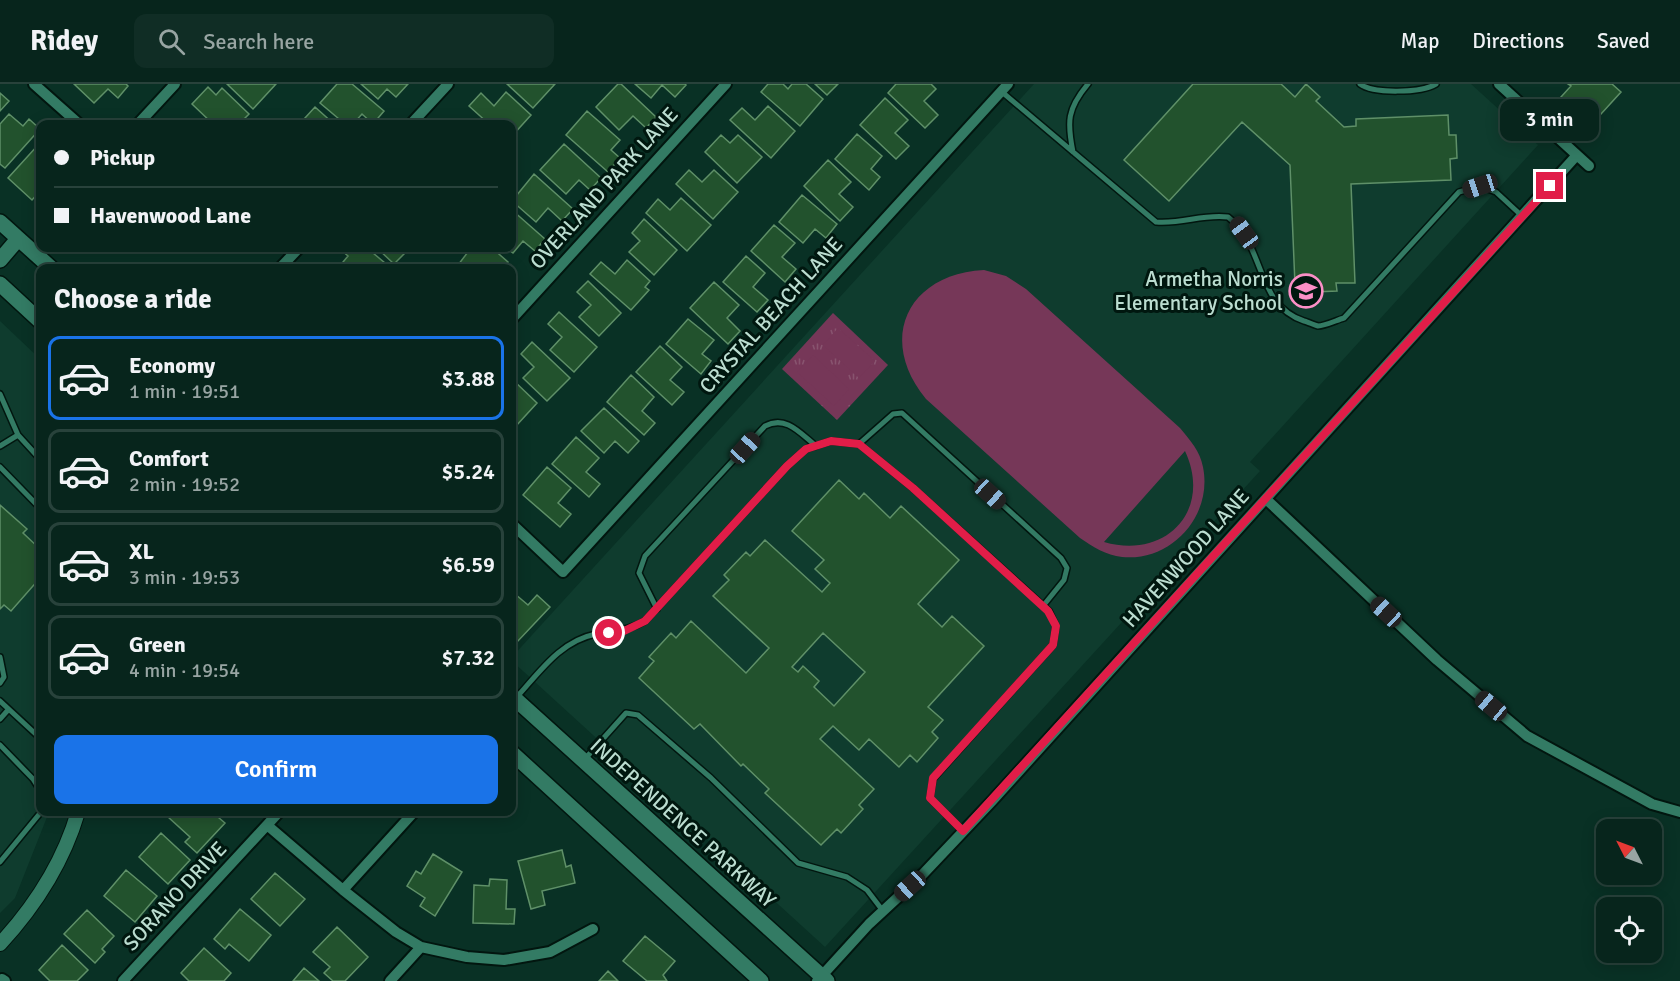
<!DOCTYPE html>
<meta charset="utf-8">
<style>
body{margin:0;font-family:Signika,sans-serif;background:#102d25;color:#f1f3f6;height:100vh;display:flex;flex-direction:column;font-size:22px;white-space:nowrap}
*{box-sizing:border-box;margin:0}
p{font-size:20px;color:#98a5a3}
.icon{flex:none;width:33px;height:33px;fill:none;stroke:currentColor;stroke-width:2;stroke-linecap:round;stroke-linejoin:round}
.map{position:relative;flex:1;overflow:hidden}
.panel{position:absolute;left:36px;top:180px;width:480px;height:552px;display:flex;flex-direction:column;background:#07251c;border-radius:12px;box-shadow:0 3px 15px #0003,0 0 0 2px #28423b}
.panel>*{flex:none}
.hud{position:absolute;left:36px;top:36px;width:480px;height:132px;border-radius:12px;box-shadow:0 3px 15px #0003,0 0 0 2px #28423b;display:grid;align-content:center;height:132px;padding:0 18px;background:#07251c}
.needle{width:39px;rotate:312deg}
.fabs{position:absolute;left:1596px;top:735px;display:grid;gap:12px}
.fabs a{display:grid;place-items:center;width:66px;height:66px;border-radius:12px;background:#07251c;box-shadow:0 3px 15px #0003,0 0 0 2px #28423b;font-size:30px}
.end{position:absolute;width:27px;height:27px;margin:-14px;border:8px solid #e11d48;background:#fff;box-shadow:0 0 0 3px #fff}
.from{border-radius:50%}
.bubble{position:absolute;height:42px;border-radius:12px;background:#07251c;box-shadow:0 3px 15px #0003,0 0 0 2px #28423b;font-size:20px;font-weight:600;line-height:42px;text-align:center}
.car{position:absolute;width:18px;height:36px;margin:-18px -9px;border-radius:8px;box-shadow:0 0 4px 2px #0007;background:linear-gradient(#222 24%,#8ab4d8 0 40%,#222 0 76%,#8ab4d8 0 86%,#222 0)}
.hud b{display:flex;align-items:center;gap:21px;height:57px;font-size:22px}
.hud b+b{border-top:2px solid #28423b}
.hud i{width:15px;height:15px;background:#f1f3f6}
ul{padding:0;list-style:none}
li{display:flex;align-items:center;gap:18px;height:84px;margin:0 12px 9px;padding:0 6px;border:3px solid #28423b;border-radius:12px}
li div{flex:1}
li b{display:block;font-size:22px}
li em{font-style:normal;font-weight:600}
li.on{border-color:#1a73e8}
li>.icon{width:54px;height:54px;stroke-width:1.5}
h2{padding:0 18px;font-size:27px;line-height:72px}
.primary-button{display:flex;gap:12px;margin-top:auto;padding:12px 18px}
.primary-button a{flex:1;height:69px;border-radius:12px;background:#1a73e8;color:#fff;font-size:24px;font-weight:600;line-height:69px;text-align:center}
header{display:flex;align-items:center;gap:36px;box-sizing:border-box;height:84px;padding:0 30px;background:#07251c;border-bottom:2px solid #28423b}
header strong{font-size:28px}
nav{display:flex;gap:33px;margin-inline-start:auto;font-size:21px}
.search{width:420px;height:54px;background:#102d25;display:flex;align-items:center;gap:15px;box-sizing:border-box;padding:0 21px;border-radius:12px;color:#98a5a3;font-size:22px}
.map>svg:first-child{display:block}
.built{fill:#0f3c2e}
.park{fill:url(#park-tufts)}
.pitch{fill:#763758;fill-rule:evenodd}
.building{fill:#22522d;stroke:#5f9068;stroke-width:1.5;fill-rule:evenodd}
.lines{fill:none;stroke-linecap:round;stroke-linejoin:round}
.service-casing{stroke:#02160f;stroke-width:8}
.minor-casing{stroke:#02160f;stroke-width:14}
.tertiary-casing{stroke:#02160f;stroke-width:16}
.secondary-casing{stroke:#02160f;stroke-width:18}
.service{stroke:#337b64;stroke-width:5}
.minor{stroke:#337b64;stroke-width:10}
.tertiary{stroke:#337b64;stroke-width:14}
.secondary{stroke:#337b64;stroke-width:15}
.route{stroke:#e11d48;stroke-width:8}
.labels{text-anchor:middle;stroke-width:6;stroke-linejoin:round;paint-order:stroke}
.street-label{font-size:21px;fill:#bbddd0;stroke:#00170f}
.poi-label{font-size:21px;fill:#bbddd0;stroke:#00170f;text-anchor:end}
</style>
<header>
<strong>Ridey</strong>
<div class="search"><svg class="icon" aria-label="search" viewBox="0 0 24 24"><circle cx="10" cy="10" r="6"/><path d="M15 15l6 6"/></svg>Search here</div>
<nav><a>Map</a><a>Directions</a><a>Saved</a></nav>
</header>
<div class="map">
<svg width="1680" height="897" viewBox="0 0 1680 897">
<defs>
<pattern id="park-tufts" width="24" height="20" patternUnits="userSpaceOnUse" patternTransform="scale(1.5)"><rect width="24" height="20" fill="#763758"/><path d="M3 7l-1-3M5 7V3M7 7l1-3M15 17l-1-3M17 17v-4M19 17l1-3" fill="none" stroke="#88546f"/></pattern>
</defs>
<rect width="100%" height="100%" fill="#093125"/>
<path class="built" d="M1034,0H1471L1538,61L1250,378L1260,387L825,863L512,577V573Z
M0,237L40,275V728H49L15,814L0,829Z"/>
<path class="park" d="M833,229L888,281L837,336L782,285Z"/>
<path class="pitch" d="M984,186L1006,192L1026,205L1180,344C1190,356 1200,367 1203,383C1213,432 1171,478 1122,473C1106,471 1093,463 1080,454L926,315C877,256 907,190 984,186ZM1185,367C1213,427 1165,476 1104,458Z
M838,244L875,277L859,294L823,261Z
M813,271L849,305L834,322L797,288Z"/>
<path class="building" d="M74,0H126L128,2L118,14L108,5L94,19Z
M227,0H276L253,25Z
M337,0H352L384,27L373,40L362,30L353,40H345L320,19Z
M361,0H408L396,13L387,5L378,15Z
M507,0H555L533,24Z
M618,0H621L656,33L646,44L633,32L619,46L596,23Z
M635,0H685L686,1L675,13L662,1L651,14Z
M768,0H783L788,5L792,0H806L823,15L800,42L761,8Z
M815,0H838L827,11Z
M896,0H931L936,5L924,17L938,31L925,44L888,9Z
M1193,0H1281L1295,13L1306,0L1320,13L1316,17L1344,43L1356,42V35L1448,31L1449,51H1456L1457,74L1450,75L1451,96L1351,100L1355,199H1336L1337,207L1314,208V200L1295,201L1290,81L1242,38L1169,117L1124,76Z
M1568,0H1612L1621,8L1591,41L1561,13L1571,2Z
M208,3L216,11L222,4L249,30L239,40H213L192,20Z
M506,8L531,31L512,52V40H489L469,22L481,9L494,22Z
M0,9L9,17L0,27Z
M885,14L908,36L895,49L909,62L896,75L860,41Z
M768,22L795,47L771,74L730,36L742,24L755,36Z
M315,23L334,40H308L310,38L305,34Z
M587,27L620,56L611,66L620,74L608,88L566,51Z
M9,30L23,42L29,35L40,45L5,84L0,80V40Z
M857,50L882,72L871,85L880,93L869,106L835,75Z
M721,51L730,59L738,51L762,73L737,99L705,68Z
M564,60L601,94L590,106L579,96L566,110L540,86Z
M38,61L40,63V107L32,116L8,94Z
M828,76L851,98L839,110L853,123L840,137L804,102Z
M689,86L702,98L714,86L738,108L713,135L676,100Z
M534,90L573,125L562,137L548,124L536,138L512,117Z
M802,111L837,140L826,154L815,145L803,159L779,138Z
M681,114L711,141L687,167L646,129L658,115L670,126Z
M512,126L545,155L535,167L523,157L513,169L506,164H512Z
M644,135L677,166L654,191L629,168L640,157L632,149Z
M774,141L795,159L782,173L796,185L785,198L751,167Z
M339,164H367L391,184H338L348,172Z
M377,164H410L394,180Z
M471,164H492L508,178L502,184H463L458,181Z
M746,172L765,189L753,203L768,216L757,228L723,198Z
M627,176L650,197L645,203L649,206L631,226L590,190L601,178L615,190Z
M588,197L621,229L599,252L579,233L591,221L577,208Z
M714,198L739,221L727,234L740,247L728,260L690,224Z
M559,228L597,263L574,288L550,266L562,253L548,240Z
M688,235L714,256L702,270L711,277L701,290L666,260Z
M532,258L570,294L547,317L523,294L534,283L521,270Z
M660,262L682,283L670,296L684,308L672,321L636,288Z
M631,291L654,313L642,327L655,339L644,351L607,318Z
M512,295L537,319L515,343L512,339Z
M604,324L639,357L628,369L615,357L604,369L581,347Z
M576,353L599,374L586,388L600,400L589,413L552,380Z
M547,383L571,404L558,419L571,430L560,443L523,411Z
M839,396L859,415L864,409L890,434L901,422L959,476L918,520L942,543L952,532L984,562L928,623L943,636L932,648L938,654L917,678L910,671L899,683L869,655L859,666L833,642L820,655L874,705L859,721L863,725L841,749L837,745L821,761L765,709L769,705L743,680L741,682L700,640L694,645L639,594L654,577L649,573L671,549L676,554L691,537L746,589L769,564L713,512L729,496L724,491L746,468L750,472L765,456L822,508L830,499L815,485L824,476L792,447ZM823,549L865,588L834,622L814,603L819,597L803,582L798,588L792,583Z
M0,421L27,445L23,449L40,465V480L36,484L40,488V494L11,527L4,521L0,525Z
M515,510L528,521L537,511L550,523L517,558L512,553V514Z
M172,728H212L225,739L197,769L185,758L190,753L167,732Z
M161,749L190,776L168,800L139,773Z
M562,766L566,783L571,781L575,799L542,807L545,821L531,825L518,777Z
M433,770L462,788L435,832L420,822L425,814L407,802L416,787L421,790Z
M126,786L157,812L135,838L104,812Z
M275,789L305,815L280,842L251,815Z
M490,795L507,796L506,825H515L514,840L473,839L474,801L489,802Z
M240,825L271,851L249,877L229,860L225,865L214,855Z
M87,826L114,852L102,865L105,868L95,879L64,850Z
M337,843L368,873L345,897H333L324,889L330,883L313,868Z
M645,852L675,877L663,891L667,897H647L623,877Z
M62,861L88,886L77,897H50L39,886Z
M204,864L231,889L224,897H189L181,889Z
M304,884L319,897H293Z
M608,887L618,897H599Z"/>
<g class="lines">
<g class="service-casing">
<path id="service" d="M1360,0C1373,10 1421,9 1436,0
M1002,8L1156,138C1184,140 1201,130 1228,133C1266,162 1255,221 1304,237C1308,238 1314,241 1318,242C1325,242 1337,236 1344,234L1459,108L1480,102L1496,108L1522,132
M1073,68C1067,38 1067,25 1088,0
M0,310L18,351L40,375
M859,360L893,330L902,329L1061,474L1067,484L1064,496L1043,522
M0,362L18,351
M0,383L40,424
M657,525L639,489L645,472L765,342C786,331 800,349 816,362
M0,573L4,593L0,599
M516,614C539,589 560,557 596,550C614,546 628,547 645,537L787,382L806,365L831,357L859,360L913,404L1049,527L1056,542L1053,561L933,695L930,714L963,747
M0,617L40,654
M0,635L8,626
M0,661L33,695L40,706
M584,676L626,629L638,631L711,694L798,779L847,793L867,806L883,827
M0,778L41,728"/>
</g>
<g class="minor-casing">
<path id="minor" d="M34,0L79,40
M1499,0L1589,82
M138,40L175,0
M411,40L448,0
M280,184L299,164
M512,235L726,0
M1266,415L1437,576L1527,652L1652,720L1680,728
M512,440L563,488L1008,0
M267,741L343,806L396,848L421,863L467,873L504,876L550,868L593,845
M343,806L414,728
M2,895L5,897
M123,897L279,728
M390,897L421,863
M817,897L869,840L923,790L992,717L1577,71"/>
</g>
<g class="tertiary-casing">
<path id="tertiary" d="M0,860C36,821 63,779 78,728"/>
</g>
<g class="secondary-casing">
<path id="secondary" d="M0,138L51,184
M0,176L18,155
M0,200L40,237
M512,612L827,897
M512,669L761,897"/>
</g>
<use href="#service" class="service"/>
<use href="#minor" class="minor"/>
<use href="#tertiary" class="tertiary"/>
<use href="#secondary" class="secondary"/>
</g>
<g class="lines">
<path class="route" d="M609,549L622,548L645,537L787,382L806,365L831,357L859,360L913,404L1048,527L1056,542L1053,561L933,694L930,714L963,747L1550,102"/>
</g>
<defs>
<g id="school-ring" transform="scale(1.725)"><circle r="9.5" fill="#00170f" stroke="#fb8fc6" stroke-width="1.5"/><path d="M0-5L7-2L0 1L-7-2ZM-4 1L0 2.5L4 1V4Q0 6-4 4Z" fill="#fb8fc6"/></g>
</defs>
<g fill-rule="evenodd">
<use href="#school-ring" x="1306" y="207"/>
</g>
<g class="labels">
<g class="street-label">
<text transform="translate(604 104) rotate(-48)" y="7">OVERLAND PARK LANE</text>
<text transform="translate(771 231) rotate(-48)" y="7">CRYSTAL BEACH LANE</text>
<text transform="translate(1186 474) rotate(-48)" y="7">HAVENWOOD LANE</text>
<text transform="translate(683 739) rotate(42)" y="7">INDEPENDENCE PARKWAY</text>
<text transform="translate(175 812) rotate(-47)" y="7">SORANO DRIVE</text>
</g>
<g class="poi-label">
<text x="1283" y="202">Armetha Norris<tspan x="1283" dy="24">Elementary School</tspan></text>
</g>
</g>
</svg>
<div class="fabs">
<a><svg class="needle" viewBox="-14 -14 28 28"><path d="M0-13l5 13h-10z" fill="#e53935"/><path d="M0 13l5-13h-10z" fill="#98a5a3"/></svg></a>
<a><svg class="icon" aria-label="locate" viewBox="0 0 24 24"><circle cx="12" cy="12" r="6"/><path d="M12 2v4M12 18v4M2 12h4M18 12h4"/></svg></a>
</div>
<i class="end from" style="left:609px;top:549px"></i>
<i class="end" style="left:1550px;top:102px"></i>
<div class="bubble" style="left:1500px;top:15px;width:99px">3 min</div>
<i class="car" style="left:1480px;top:102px;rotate:252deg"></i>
<i class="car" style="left:1244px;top:149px;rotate:324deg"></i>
<i class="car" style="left:745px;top:364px;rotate:42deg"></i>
<i class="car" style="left:990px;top:410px;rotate:132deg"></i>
<i class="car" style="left:1386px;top:528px;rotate:313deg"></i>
<i class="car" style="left:1491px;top:622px;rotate:310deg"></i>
<i class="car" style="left:910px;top:802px;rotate:228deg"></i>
<div class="hud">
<b><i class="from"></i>Pickup</b>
<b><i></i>Havenwood Lane</b>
</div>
<section class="panel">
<h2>Choose a ride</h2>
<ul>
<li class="on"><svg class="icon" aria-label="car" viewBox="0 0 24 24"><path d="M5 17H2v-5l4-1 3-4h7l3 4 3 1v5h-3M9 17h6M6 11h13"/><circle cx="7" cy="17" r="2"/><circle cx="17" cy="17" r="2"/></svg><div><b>Economy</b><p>1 min · 19:51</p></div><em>$3.88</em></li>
<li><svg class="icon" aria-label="car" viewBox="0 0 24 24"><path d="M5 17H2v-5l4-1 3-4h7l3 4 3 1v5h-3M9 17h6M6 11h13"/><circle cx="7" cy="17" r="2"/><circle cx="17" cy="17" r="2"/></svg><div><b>Comfort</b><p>2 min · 19:52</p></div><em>$5.24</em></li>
<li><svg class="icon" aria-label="car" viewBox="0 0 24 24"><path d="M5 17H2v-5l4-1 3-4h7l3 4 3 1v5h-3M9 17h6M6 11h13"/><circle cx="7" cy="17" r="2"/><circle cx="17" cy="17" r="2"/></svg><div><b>XL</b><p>3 min · 19:53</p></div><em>$6.59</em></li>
<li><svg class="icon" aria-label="car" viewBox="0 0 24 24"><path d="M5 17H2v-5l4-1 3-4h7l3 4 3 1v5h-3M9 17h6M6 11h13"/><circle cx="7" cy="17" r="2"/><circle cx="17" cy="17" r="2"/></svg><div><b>Green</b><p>4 min · 19:54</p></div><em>$7.32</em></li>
</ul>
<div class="primary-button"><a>Confirm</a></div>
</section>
</div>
